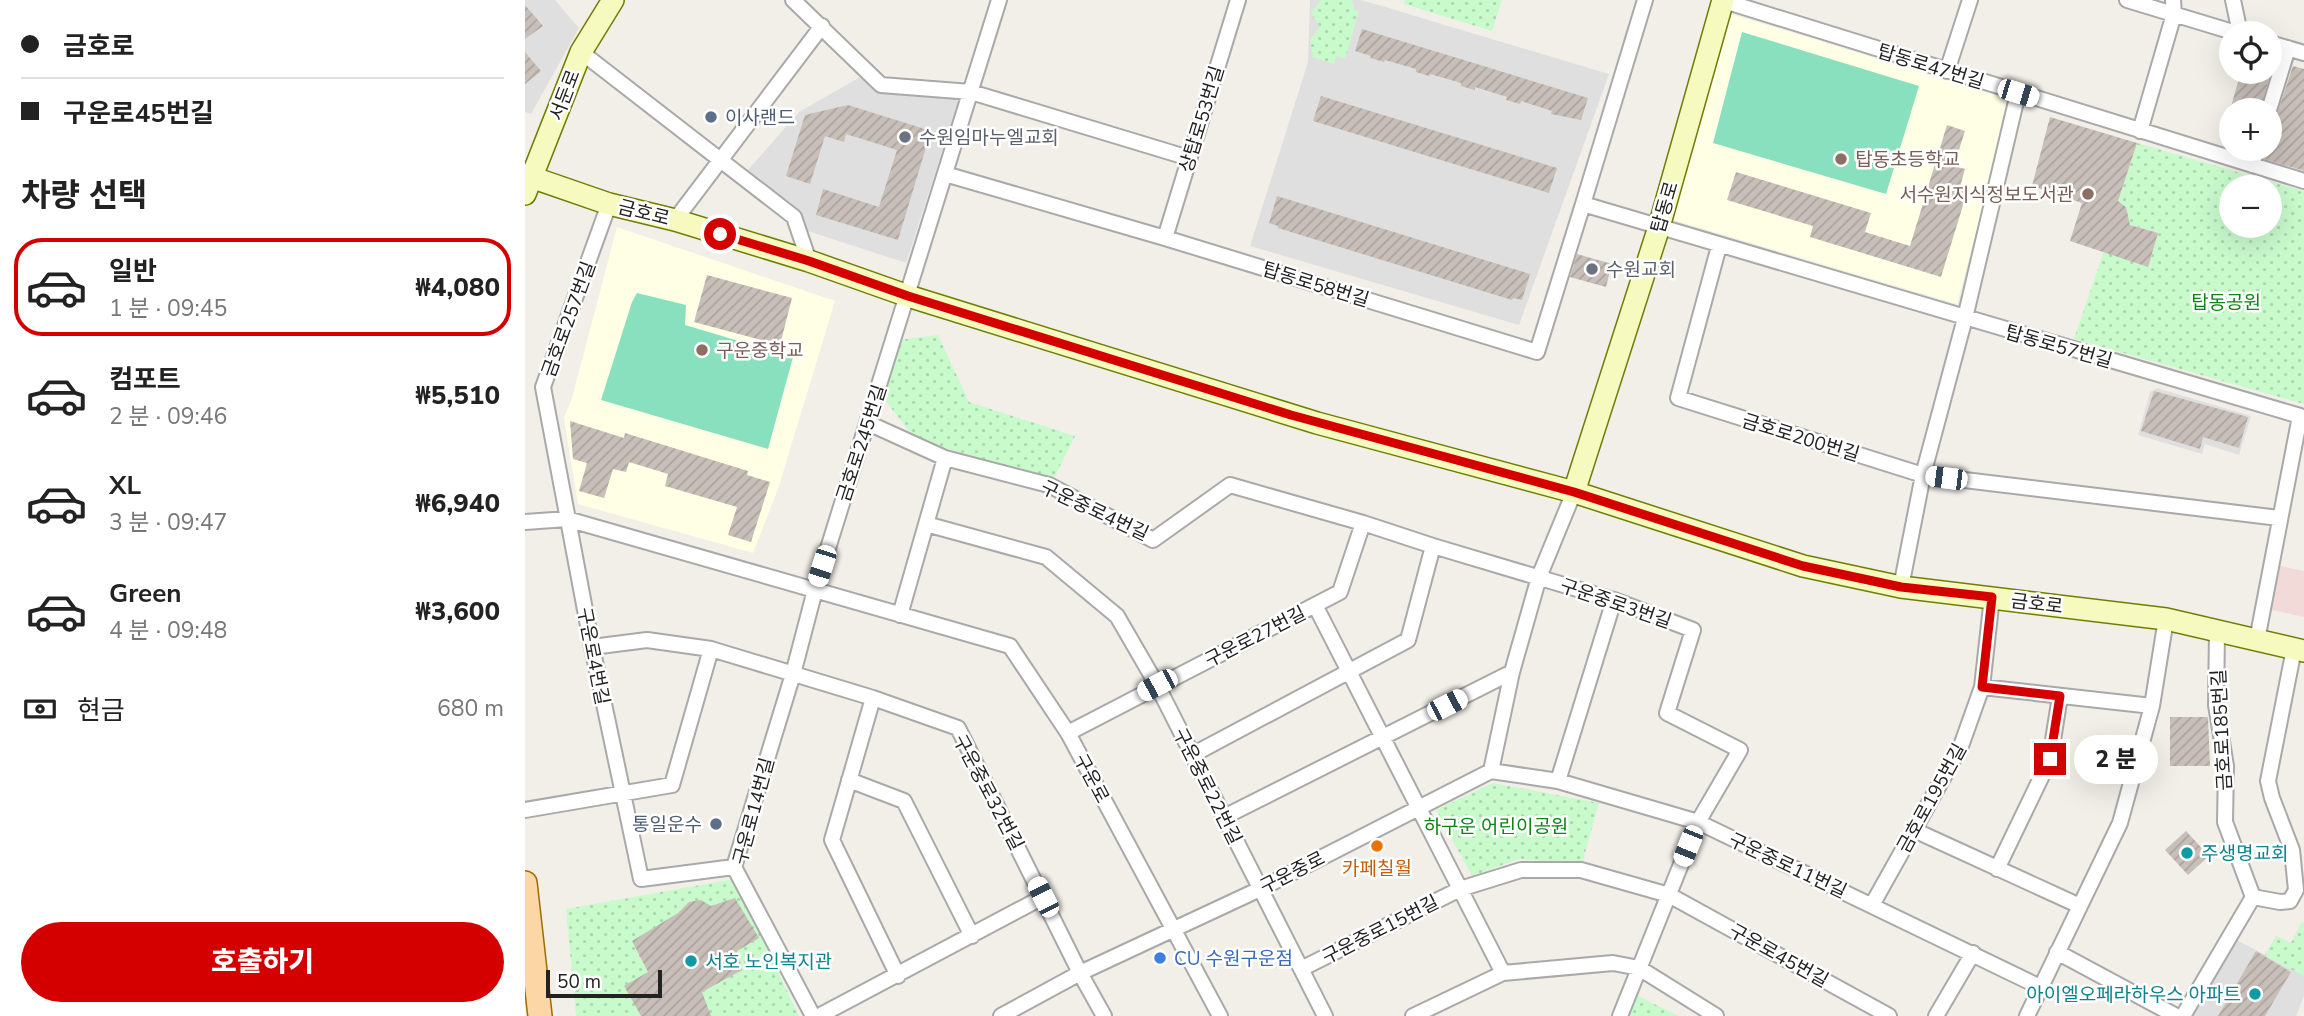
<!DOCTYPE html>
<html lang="ko">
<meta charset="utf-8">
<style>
body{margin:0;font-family:"Nunito Sans","Noto Sans KR",sans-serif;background:#f6f6f6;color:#222;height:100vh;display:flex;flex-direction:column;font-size:26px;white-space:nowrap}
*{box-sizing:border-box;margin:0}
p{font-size:23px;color:#767676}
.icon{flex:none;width:38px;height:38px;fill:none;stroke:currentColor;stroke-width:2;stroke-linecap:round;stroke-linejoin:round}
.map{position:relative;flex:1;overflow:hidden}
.drawer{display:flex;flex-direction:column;background:#fff;width:525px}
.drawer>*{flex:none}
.banner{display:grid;align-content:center;height:154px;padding:0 21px;background:#fff}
.buttons{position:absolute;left:1694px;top:21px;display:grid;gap:14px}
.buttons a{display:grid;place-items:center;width:63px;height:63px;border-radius:50%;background:#fff;box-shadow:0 7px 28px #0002;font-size:35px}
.scale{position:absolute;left:21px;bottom:18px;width:116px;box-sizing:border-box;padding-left:7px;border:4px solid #222;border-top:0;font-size:19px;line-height:24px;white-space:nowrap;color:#222;-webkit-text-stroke:5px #fff;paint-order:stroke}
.end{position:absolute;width:32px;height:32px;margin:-16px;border:9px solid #d40000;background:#fff;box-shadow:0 0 0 4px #fff}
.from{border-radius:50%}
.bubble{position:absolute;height:49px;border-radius:24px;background:#fff;box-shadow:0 7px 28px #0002;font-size:23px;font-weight:800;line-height:49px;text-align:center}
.car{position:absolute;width:21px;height:42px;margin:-21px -10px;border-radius:9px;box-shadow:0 0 5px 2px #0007;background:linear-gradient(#fff 24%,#345 0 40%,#fff 0 76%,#345 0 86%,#fff 0)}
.banner b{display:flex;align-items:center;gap:24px;height:66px;font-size:26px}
.banner b+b{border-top:2px solid #e0e0e0}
.banner i{width:18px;height:18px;background:#222}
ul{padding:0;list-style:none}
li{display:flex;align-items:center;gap:21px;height:98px;margin:0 14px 10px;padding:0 7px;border:4px solid transparent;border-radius:28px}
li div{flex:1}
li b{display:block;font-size:26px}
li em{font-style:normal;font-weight:800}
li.active{border-color:#d40000}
li>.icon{width:63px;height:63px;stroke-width:1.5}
h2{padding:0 21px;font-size:32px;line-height:84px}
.pay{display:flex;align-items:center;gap:18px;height:77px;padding:0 21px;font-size:26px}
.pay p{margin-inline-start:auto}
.action{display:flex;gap:14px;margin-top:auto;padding:14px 21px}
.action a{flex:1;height:80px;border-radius:42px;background:#d40000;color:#fff;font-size:28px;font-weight:800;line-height:80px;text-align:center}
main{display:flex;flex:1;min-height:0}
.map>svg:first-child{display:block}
.residential{fill:#e0dfdf}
.commercial{fill:#f2dad9}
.education{fill:#ffffe5}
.park{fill:url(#park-dots);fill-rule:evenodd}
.pitch{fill:#88e0be}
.building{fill:url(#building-hatch)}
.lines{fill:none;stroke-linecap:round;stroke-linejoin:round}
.street-casing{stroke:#a9a9a9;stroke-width:18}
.secondary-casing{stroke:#707d05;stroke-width:24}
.primary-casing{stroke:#a06b00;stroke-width:26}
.street{stroke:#fff;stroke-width:14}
.secondary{stroke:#f7fabf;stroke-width:21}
.primary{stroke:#fcd6a4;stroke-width:23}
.route{stroke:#d40000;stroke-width:9}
.service-dot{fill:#5c6f8a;stroke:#fff;stroke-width:2.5}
.worship-dot{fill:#6b7280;stroke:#fff;stroke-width:2.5}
.education-dot{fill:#8d6e63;stroke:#fff;stroke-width:2.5}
.food-dot{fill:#e8710a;stroke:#fff;stroke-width:2.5}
.culture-dot{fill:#0f9aa8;stroke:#fff;stroke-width:2.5}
.shop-dot{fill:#3f7fe0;stroke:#fff;stroke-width:2.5}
.labels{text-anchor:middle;stroke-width:5;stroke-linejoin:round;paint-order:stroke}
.street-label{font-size:19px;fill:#222;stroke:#fff}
.service-label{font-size:19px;fill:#4e5e75;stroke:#fff;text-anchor:start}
.worship-label{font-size:19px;fill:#5b616d;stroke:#fff;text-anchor:start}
.education-label{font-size:19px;fill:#785e54;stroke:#fff;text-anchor:start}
.park-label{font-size:19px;fill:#0c8416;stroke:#fff}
.culture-label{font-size:19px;fill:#0d838f;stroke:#fff;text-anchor:start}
.food-label{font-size:19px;fill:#c56008;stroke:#fff}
.shop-label{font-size:19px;fill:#366cbe;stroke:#fff;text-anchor:start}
</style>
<main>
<section class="drawer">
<div class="banner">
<b><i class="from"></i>금호로</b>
<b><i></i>구운로45번길</b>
</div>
<h2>차량 선택</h2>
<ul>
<li class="active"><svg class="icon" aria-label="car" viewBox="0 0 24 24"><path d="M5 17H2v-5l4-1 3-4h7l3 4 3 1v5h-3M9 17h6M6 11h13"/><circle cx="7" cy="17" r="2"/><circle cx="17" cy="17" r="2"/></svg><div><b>일반</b><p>1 분 · 09:45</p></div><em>₩4,080</em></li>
<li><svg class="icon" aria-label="car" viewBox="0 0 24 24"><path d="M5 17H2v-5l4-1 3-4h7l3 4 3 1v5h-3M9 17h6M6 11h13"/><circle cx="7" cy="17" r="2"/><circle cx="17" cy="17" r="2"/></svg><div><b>컴포트</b><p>2 분 · 09:46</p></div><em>₩5,510</em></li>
<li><svg class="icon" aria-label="car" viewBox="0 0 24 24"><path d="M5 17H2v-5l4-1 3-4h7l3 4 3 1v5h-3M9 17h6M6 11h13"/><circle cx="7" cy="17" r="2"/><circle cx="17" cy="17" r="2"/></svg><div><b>XL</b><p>3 분 · 09:47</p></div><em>₩6,940</em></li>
<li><svg class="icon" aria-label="car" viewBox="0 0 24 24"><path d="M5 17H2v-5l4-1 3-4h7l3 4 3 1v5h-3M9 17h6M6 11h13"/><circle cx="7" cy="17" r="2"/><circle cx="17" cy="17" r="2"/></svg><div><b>Green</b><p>4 분 · 09:48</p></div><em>₩3,600</em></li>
</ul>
<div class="pay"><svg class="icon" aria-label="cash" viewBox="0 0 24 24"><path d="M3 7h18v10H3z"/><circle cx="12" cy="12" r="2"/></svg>현금<p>680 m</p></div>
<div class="action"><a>호출하기</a></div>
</section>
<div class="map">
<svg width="1779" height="1016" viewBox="0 0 1779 1016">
<defs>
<pattern id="park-dots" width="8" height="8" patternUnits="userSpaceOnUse" patternTransform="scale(1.75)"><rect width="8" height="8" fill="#c8facc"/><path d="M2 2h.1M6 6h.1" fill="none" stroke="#acd6af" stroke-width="1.8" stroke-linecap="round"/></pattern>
<pattern id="building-hatch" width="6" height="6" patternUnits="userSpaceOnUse" patternTransform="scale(1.75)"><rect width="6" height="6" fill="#c7bfb8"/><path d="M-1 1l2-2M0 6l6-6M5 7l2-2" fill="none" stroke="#aba49e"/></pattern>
</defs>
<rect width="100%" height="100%" fill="#f2efe9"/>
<path class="residential" d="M0,0H30L54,28L6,114L0,112Z
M785,0H837L1084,74L994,325L725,246L783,62Z
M337,76L355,91L434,99L381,263L283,231L273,211L222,171L274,112Z
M1632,388L1726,416L1714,455L1680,444L1677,454L1613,435L1625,392Z
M1777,922L1779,924V996L1771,1016H1664L1710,939L1740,955L1751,936L1766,943Z"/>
<path class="commercial" d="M1751,565L1779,571V617L1742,609Z"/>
<path class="education" d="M1203,13L1486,100L1432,304L1145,219Z
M92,227L310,301L253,489L228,553L53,504L39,418L47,398Z"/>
<path class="park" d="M796,0H827L829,10L834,11L820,59L811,56L809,64L788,57L785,40L795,27L786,13Z
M880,0H977L967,31L879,4Z
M1612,143L1779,191V404L1549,339L1579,251L1623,266L1633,233L1605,225L1601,207L1593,201ZM1706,187H1745V226H1706Z
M413,335L444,402L550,436L528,480L390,439L358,397L373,340Z
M968,783L1074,803L1057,864L994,859L947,876L911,810Z
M209,879L274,1016H51L41,909Z
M1777,922L1779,924V976L1740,956L1751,936L1766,943Z
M1113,996L1154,1016H1104Z"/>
<path class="pitch" d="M1217,32L1394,86L1361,194L1188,143Z
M112,293L161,305L160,325L268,357L243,449L76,400L107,302Z"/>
<path class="building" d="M0,5L18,26L0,39Z
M837,29L1063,98L1056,120L1026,114L1027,111L996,101L995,104L981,100L982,97L950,87V90L936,86V83L905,74L904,76L891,72V69L860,60L859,62L845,58L846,56L830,51Z
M0,52L16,71L0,84Z
M1745,60L1749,61L1735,110H1705L1716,72H1745Z
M1768,66L1779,69V171L1739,159L1741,149H1745V135Z
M796,96L1032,168L1024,193L788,121Z
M323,105L406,131L373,240L291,215L298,189L354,207L372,150L321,134L319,142L300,136L285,184L261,176L280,115Z
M1525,117L1612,143L1593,201L1601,207L1605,225L1633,233L1623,267L1545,241L1557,203L1507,186Z
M1422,125L1440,131L1429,166L1440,169L1435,187L1443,189L1416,277L1285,237L1288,226L1202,200L1211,172L1346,213L1340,232L1385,246Z
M752,196L1005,274L997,300L988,298L987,300L753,228V226L744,223Z
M1052,254L1087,264L1081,287L1045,277Z
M182,275L267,298L255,345L169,322Z
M1629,391L1723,417L1714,448L1678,437L1675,449L1616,431Z
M45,421L99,438L100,433L223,471L222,475L245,482L226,542L203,535L212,507L140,486L143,474L104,462L101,472L88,469L79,498L54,491L62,463L48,459Z
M1645,717H1683L1685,766H1645Z
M1661,831L1684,856L1663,875L1640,850Z
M210,898L234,938L212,951L217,970L177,992L186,1016H116L99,986L123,972L107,941L153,913L164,902L176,900L186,906Z
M1731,951L1766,972L1740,1016H1693Z"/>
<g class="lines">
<g class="street-casing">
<path id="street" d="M268,0L356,85L446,92L664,158
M1196,0L1779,181
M1602,0L1711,33
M1708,0L1715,33
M1745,43L1779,53
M56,52L269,217L284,261
M1422,71L1445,0
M1744,110L1763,48
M1615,131L1649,14L1648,0
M1727,165L1732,149
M420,174L640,238L1012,352L1058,204L1775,416L1732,640
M84,204L18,387L67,647L116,879L209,867
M1058,204L1120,0
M150,220L297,26
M640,238L713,0
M1194,246L1153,398L1398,475L1754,518
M343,423L420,458L524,485L628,540L705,485L838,523L908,546L1089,600L1168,630L1142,713L1215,750L1173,822L1095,1016
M0,522L42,519L485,646L543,733L695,1016
M401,524L521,557L592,616L632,685L800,1016
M1376,587L1398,475L1440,318L1493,93
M790,605L978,973
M375,615L420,458
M1692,630L1691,705L1701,766L1700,822L1728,897
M67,647L122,640L186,649L348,698L433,728L555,973L579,1016
M1457,687L1627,706
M348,698L307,840L373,976
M543,733L815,592L838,523
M667,755L883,640L908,546
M966,771L1033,781L1173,822L1515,987
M324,780L379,801L447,936
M1033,781L1089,600
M0,810L147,785L186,649
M699,817L987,672
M1389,830L1555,906
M1472,869L1525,759L1535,696
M1728,897L1755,902L1765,901L1771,890L1767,850L1747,798L1743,781L1769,649
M1347,905L1436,746L1457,687L1467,597
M1532,952L1651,1016
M776,969L935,889L996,870H1056L1144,895L1364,1016
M288,1016L209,867L268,674L290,590L474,0
M294,1016L518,897
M476,1016L555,973L735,889L966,771L987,672L1014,577L1049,492
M888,1016L978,973L1088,963L1114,968L1191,1016
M1411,1016L1448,953
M1502,1016L1595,823L1627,706L1641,619
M1658,1016L1728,897"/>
</g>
<g class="secondary-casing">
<path id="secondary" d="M0,175L84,204L150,220L284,261L383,296L792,423L1049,492L1278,566L1376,587L1641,619L1779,651
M0,194L56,52L88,0
M1049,492L1134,227L1198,0"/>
</g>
<g class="primary-casing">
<path id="primary" d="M0,883L15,1016"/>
</g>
<use href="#street" class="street"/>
<use href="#secondary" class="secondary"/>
<use href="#primary" class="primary"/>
</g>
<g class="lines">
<path class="route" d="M195,234L284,261L383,296L766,415L1049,492L1278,566L1376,587L1467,597L1457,687L1535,696L1525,759"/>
</g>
<g class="service-dot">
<circle cx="186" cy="117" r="7"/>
<circle cx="191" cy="824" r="7"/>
</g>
<g class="worship-dot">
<circle cx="380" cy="137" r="7"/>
<circle cx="1067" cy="269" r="7"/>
</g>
<g class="education-dot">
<circle cx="1316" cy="159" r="7"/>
<circle cx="1563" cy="194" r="7"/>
<circle cx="177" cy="350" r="7"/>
</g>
<circle class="food-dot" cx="852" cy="846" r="7"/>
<g class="culture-dot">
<circle cx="1662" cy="853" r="7"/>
<circle cx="166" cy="961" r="7"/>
<circle cx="1730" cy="994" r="7"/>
</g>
<circle class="shop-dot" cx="635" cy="958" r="7"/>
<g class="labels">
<g class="street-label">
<text transform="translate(1406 66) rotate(17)" y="7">탑동로47번길</text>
<text transform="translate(39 95) rotate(-69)" y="7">서둔로</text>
<text transform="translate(676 119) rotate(-73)" y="7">상탑로53번길</text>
<text transform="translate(1139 207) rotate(-74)" y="7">탑동로</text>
<text transform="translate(119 212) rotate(14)" y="7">금호로</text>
<text transform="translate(791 284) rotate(17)" y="7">탑동로58번길</text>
<text transform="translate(43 319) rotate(-70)" y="7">금호로257번길</text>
<text transform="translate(1534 346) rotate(16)" y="7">탑동로57번길</text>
<text transform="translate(1276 437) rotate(17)" y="7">금호로200번길</text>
<text transform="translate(336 443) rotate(-72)" y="7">금호로245번길</text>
<text transform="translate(570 510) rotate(25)" y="7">구운중로4번길</text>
<text transform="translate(1091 603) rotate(19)" y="7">구운중로3번길</text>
<text transform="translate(1512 603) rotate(7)" y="7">금호로</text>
<text transform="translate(730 636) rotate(-27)" y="7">구운로27번길</text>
<text transform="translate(69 656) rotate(79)" y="7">구운로4번길</text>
<text transform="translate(1696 730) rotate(-93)" y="7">금호로185번길</text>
<text transform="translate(567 778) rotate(62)" y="7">구운로</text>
<text transform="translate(683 786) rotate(63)" y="7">구운중로22번길</text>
<text transform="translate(464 792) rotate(62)" y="7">구운중로32번길</text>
<text transform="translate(1406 798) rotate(-61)" y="7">금호로195번길</text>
<text transform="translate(228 811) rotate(-75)" y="7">구운로14번길</text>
<text transform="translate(1263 865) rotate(25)" y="7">구운중로11번길</text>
<text transform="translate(767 872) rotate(-27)" y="7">구운중로</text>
<text transform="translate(855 929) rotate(-27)" y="7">구운중로15번길</text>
<text transform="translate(1254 955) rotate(29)" y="7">구운로45번길</text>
</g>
<g class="service-label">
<text x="200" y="124">이사랜드</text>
<text x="177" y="831" text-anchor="end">통일운수</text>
</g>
<g class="worship-label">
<text x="394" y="144">수원임마누엘교회</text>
<text x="1081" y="276">수원교회</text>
</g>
<g class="education-label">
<text x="1330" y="166">탑동초등학교</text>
<text x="1549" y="201" text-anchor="end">서수원지식정보도서관</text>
<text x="191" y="357">구운중학교</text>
</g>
<g class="park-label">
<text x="1701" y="309">탑동공원</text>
<text x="971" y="833">하구운 어린이공원</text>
</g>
<g class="culture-label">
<text x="1676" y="860">주생명교회</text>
<text x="180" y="968">서호 노인복지관</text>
<text x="1716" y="1001" text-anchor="end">아이엘오페라하우스 아파트</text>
</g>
<g class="food-label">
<text x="852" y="875">카페칠월</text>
</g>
<g class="shop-label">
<text x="649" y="965">CU 수원구운점</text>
</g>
</g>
</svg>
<div class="buttons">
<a><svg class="icon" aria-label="locate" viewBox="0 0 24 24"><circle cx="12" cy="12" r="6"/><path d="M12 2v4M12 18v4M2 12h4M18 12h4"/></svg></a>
<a>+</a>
<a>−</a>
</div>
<div class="scale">50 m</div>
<i class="end from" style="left:195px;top:234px"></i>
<i class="end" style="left:1525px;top:759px"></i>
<div class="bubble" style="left:1549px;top:735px;width:84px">2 분</div>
<i class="car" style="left:1493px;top:93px;rotate:107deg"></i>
<i class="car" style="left:1421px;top:478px;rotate:277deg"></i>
<i class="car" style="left:297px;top:566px;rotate:198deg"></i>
<i class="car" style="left:632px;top:685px;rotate:242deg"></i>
<i class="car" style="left:922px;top:705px;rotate:63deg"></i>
<i class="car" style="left:1163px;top:846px;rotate:202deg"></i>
<i class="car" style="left:518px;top:897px;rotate:333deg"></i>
</div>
</main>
